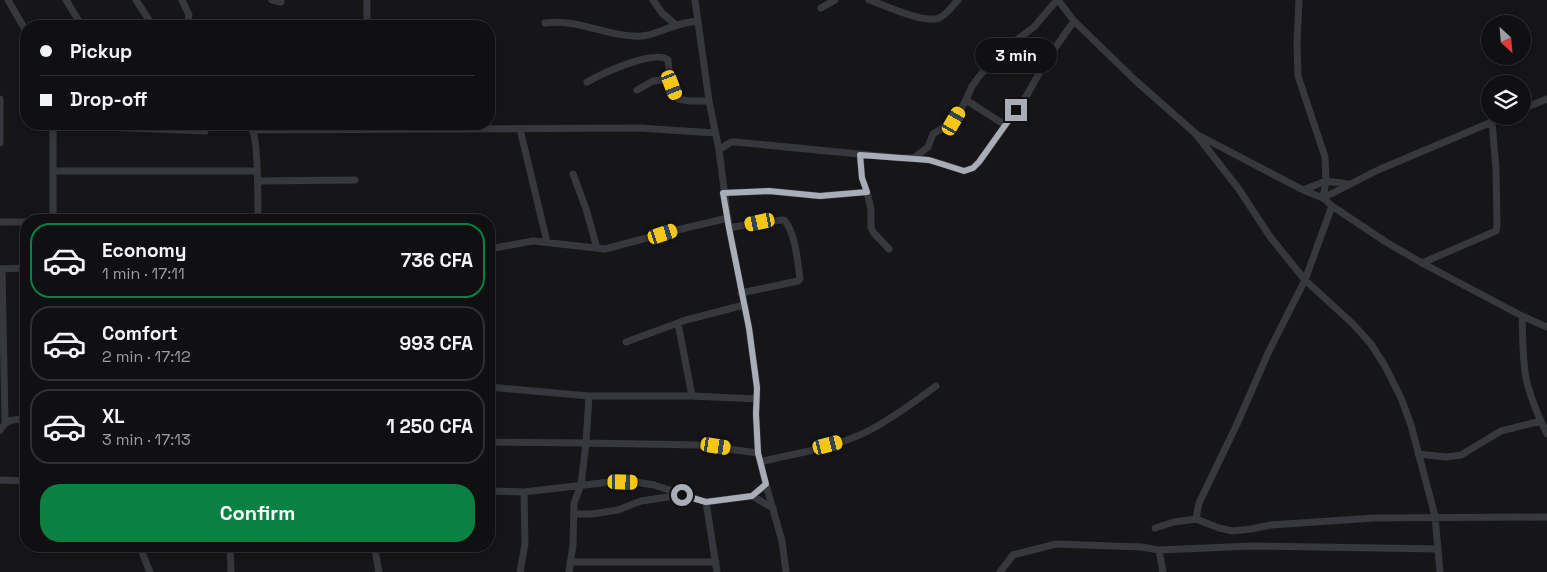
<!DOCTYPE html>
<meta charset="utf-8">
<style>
body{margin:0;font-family:"Space Grotesk",sans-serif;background:#1e1e20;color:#f1f3f6;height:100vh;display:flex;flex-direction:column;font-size:19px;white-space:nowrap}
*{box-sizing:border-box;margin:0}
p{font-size:16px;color:#9c9d9f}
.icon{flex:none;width:28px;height:28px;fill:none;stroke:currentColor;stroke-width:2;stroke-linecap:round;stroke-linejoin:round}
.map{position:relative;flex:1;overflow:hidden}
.details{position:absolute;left:20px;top:214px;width:475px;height:338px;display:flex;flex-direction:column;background:#101012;border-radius:20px;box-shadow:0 2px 12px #0003,0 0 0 1px #303032}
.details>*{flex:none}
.guide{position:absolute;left:20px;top:20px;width:475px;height:110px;border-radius:20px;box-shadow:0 2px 12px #0003,0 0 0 1px #303032;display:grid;align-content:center;height:110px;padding:0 20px;background:#101012}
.needle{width:32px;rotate:154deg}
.tools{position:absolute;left:1481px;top:15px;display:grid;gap:10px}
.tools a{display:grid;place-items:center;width:50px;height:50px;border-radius:50%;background:#101012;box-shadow:0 2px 12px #0003,0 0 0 1px #303032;font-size:25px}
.end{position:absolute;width:22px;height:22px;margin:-11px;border:6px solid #a8adb8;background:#111;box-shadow:0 0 0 2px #111}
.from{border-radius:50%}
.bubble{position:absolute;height:35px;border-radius:18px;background:#101012;box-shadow:0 2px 12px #0003,0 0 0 1px #303032;font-size:16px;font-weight:600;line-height:35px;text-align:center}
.car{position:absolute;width:15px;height:30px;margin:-15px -8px;border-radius:6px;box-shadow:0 0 4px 1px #0007;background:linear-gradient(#f5c518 24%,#345 0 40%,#f5c518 0 76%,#345 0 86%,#f5c518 0)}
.guide b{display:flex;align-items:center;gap:18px;height:48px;font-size:19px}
.guide b+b{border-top:1px solid #303032}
.guide i{width:12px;height:12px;background:#f1f3f6}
ul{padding:9px 0 0;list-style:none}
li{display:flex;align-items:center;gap:15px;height:75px;margin:0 10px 8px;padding:0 10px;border:2px solid #303032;border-radius:20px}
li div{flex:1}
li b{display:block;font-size:19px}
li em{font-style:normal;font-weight:600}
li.selected{border-color:#0b8043}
li>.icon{width:45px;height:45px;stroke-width:1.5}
.primary-button{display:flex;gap:10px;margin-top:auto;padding:10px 20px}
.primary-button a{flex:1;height:58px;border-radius:20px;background:#0b8043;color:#fff;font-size:20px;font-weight:600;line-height:58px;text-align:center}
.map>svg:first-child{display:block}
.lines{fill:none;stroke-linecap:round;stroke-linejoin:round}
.minor{stroke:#37383d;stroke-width:7}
.route{stroke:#a8adb8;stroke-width:6}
</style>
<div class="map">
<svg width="1547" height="572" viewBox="0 0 1547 572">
<rect width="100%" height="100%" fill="#161618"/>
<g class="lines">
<path class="minor" d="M8,0L26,31
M66,0L82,26
M136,0L153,26
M272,0L281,2
M367,0V26
M653,0L662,13L676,25
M695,0L709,101L719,150L729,228L749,328L757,387L756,415L758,453L766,485L782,541L786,572
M869,0C885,5 927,26 941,17C948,13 953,5 958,0
M1058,0L1074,21L1136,81L1195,133L1238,188L1271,238L1305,280L1353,324L1371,344L1385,366L1401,398L1411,425L1435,516L1440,572
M1299,0L1297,43L1298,76L1325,157L1326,181L1323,198
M821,8L835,0
M545,23C578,18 609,38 642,36C653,35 664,29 675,26C682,23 690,22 698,21
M181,26L188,21L189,15L182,0
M587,82C601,74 654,49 668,60L670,79L678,99L690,101H709
M637,90L653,81L670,79
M0,99V143
M966,100L972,86L981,74L1011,44L1034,27L1057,0
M1522,109L1547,99
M242,124C246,125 250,126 252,129C258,138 258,206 258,220
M54,125L205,131
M520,129L547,242
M252,130L639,128L715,133
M1198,135L1303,190L1323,198L1332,206L1386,242L1422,263L1522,316L1547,327
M719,150L731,142H735L900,158C923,156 943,164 964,171L973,168L979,162L1027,95L1046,61L1074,21
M915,157L928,147L933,134L954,121L966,100L1005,125
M53,171H257
M573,174L586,209L597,248
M258,181L355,180
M1303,190L1326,181L1348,184
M867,192L871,209V227L873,232L889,249
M723,193L769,191L820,196L867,192L862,178L860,155
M1323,198L1378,170L1506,116
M53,220V124
M0,222H26
M729,228L760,222L784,220C795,231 798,263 800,279L798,281L741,293
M489,249L533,241L605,249L677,230L728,218
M1422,263L1496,231L1497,224L1496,169L1492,122
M0,269L26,268
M2,269L5,422
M1522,316C1523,338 1522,361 1527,383C1532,401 1539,418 1547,434
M678,323L692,396
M626,342L686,320L744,305
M489,387L589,396H692L757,399
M0,430C8,418 13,420 26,419
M489,442L586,443L589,396
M1418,454L1446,457L1461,455L1501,431L1541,421
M760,462C796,453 835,448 868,431C892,419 914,402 936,386
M0,480L26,481
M489,491L524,492L610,482H636L654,485L706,502L752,496L766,485
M752,496L773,508
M706,502L717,572
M575,514H592L618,510L641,501L681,495
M1196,519L1199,503L1237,424L1269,351L1305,280L1332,206
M1155,528L1174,522L1196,519L1219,528L1233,531L1251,529L1271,525L1374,518L1547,517
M139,545L150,572
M230,545L231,572
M374,545L379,572
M229,547L286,545
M1159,550L1163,572
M570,562H716
M520,572L525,544L524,492
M569,572L573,545L574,503L581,485L586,443L698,445L758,453
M1000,572L1013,555L1056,544L1141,547L1159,550L1252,546L1438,549"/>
</g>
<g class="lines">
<path class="route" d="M682,495L706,502L752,496L766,484L758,453L756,414L757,388L749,328L729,228L723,193L769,191L820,196L867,192L862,178L860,155L929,160L964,171L973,168L979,162L1016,110"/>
</g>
</svg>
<div class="tools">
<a><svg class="needle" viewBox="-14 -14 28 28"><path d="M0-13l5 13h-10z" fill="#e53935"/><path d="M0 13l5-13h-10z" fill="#9c9d9f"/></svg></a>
<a><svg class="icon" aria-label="layers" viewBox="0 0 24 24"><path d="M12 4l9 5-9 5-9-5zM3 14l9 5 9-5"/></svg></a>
</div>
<i class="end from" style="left:682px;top:495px"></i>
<i class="end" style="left:1016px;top:110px"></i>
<div class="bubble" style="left:975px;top:38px;width:82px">3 min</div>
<i class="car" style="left:672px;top:85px;rotate:159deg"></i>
<i class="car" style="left:954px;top:121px;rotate:30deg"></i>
<i class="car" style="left:760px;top:222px;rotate:258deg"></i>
<i class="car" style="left:663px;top:234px;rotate:72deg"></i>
<i class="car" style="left:828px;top:445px;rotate:76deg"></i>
<i class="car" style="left:716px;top:446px;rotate:99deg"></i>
<i class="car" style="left:623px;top:482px;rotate:91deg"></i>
<div class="guide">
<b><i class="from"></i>Pickup</b>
<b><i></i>Drop-off</b>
</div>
<section class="details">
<ul>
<li class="selected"><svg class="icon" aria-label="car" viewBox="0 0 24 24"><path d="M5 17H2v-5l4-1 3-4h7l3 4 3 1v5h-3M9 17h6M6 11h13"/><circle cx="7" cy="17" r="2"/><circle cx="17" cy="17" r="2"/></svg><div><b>Economy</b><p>1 min · 17:11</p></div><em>736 CFA</em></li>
<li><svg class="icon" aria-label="car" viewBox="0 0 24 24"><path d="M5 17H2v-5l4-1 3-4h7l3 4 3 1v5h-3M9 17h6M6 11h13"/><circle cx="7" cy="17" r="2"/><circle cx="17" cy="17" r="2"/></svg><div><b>Comfort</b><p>2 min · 17:12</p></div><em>993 CFA</em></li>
<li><svg class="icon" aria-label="car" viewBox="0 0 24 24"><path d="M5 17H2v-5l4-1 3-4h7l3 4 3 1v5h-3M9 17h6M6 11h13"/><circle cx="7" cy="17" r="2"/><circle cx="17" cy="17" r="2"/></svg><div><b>XL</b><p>3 min · 17:13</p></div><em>1 250 CFA</em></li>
</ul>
<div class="primary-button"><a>Confirm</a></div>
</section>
</div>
